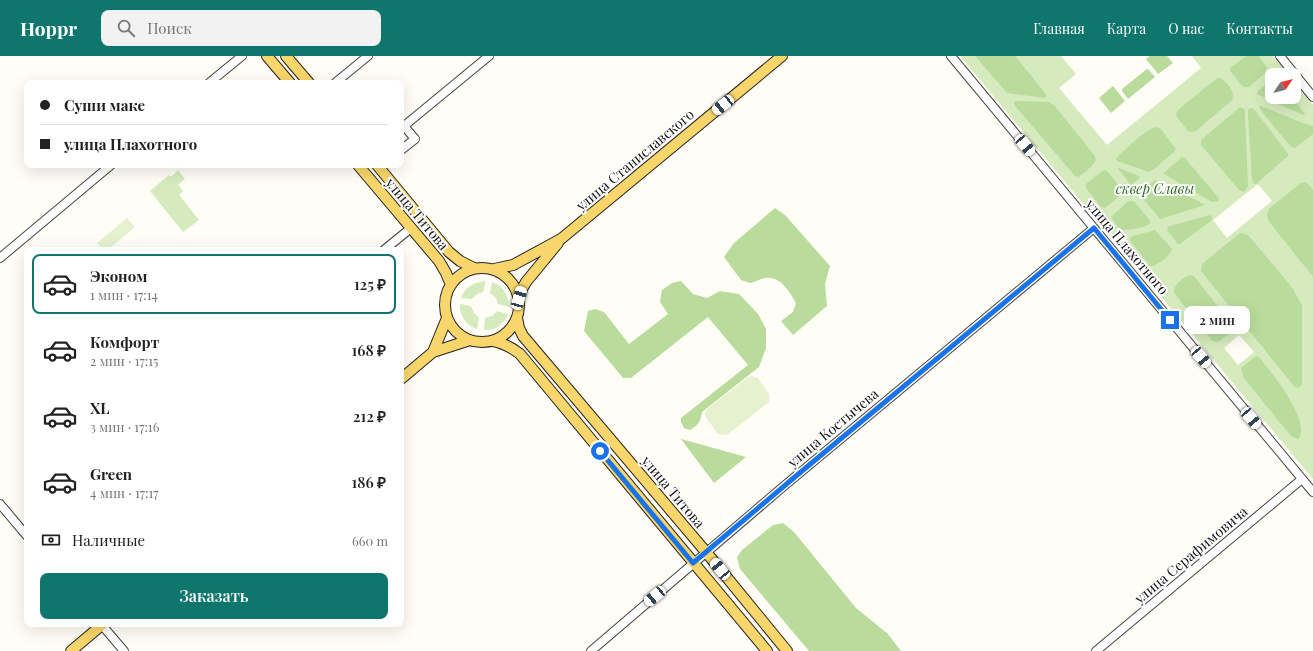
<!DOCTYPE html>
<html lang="ru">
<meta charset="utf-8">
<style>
body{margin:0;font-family:"Playfair Display",serif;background:#f2f2f2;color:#222;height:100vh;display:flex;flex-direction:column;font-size:15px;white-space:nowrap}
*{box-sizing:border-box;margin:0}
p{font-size:13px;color:#767676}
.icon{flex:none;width:22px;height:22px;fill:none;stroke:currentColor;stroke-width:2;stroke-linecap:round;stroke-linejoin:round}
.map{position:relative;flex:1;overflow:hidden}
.side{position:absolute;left:24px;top:191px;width:380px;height:380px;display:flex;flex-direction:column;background:#fff;border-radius:8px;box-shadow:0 4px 16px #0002}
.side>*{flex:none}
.guide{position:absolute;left:24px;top:24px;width:380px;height:88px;border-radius:8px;box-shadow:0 4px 16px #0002;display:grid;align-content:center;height:88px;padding:0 16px;background:#fff}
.needle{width:26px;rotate:55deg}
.buttons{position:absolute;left:1265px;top:12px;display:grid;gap:8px}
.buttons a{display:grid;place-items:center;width:36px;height:36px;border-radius:8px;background:#fff;box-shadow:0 4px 16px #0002;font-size:20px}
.end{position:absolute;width:18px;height:18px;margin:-9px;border:5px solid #1a73e8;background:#fff;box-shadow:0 0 0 2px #fff}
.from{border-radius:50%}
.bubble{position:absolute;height:28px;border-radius:8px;background:#fff;box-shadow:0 4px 16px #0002;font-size:13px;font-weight:600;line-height:28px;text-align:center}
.car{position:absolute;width:12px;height:24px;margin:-12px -6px;border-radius:5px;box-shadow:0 0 3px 1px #0007;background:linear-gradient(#fff 24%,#345 0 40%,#fff 0 76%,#345 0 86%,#fff 0)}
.guide b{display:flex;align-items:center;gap:14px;height:38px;font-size:15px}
.guide b+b{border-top:1px solid #e0e0e0}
.guide i{width:10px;height:10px;background:#222}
ul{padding:7px 0 0;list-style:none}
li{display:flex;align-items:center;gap:12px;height:60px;margin:0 8px 6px;padding:0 8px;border:2px solid transparent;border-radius:8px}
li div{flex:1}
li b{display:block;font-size:15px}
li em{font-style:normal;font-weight:600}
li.selected{border-color:#0f766e}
li>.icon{width:36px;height:36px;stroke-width:1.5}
.pay{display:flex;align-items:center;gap:10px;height:44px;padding:0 16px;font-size:15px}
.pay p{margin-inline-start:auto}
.primary-button{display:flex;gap:8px;margin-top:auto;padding:8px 16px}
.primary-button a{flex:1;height:46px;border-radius:8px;background:#0f766e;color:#fff;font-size:16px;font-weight:600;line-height:46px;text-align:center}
header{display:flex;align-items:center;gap:24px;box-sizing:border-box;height:56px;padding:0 20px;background:#0f766e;color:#fff}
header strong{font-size:19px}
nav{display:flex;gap:22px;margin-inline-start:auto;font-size:14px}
.search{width:280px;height:36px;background:#f2f2f2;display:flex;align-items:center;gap:10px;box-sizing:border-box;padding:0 14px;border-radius:8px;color:#767676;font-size:15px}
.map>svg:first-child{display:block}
.green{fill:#d5ebbd;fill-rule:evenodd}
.forest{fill:#b9dc9c}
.pitch{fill:#e6f2cf}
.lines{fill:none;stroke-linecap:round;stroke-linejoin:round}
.minor-casing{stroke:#444;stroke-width:10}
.major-casing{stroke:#222;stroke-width:12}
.minor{stroke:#fff;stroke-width:8}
.major{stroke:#f9d66b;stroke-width:10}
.route{stroke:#1a73e8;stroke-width:5}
.labels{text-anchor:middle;stroke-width:4;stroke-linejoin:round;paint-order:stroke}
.street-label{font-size:14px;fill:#111;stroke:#fff}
.park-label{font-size:14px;font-style:italic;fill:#2f6b1f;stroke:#fff}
</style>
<header>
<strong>Hoppr</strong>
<div class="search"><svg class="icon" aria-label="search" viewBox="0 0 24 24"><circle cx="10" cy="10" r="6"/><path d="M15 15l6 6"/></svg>Поиск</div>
<nav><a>Главная</a><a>Карта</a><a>О нас</a><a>Контакты</a></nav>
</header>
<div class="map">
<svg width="1313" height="595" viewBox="0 0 1313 595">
<rect width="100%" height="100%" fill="#fffdf5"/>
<path class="green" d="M960,0H1061L1076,18L1059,32L1107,89L1201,12L1192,0H1273L1289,19H1272V41H1294V26L1313,49V423ZM1258,128L1272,145L1227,182L1213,164ZM1239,279L1254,296L1238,309L1224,292Z
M178,114L185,123L178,129L183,135L179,139L199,164L183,176L150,135L169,119L171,121Z
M486,225L483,236L477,238L472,243L461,242C465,231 474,226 486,225Z
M492,226C503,230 509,239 509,251L498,248L496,242L490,237Z
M460,248L471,250L474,257L479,262L477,273C466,270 459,259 460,248Z
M497,255L508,258C505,268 495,275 484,274L485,262L492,260Z"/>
<path class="forest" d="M975,0H1015L1046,38L1047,41L1045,42L1007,37Z
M1150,0H1167L1173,7L1158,18L1146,3Z
M1246,0H1259L1267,12L1265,17L1249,31H1245L1242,30L1230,15V12Z
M1147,13L1149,14L1155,21L1128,43L1122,35V33Z
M1217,22H1221C1228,28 1237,36 1231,45L1197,74L1192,76L1188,75L1177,61L1176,58L1179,53Z
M1272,24V41H1292L1305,58L1303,59L1257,38L1258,35Z
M1113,30L1125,45L1111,57L1099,42Z
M1015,45L1049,46L1055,50L1095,100L1096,104C1092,111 1084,117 1078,121L1075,120L1016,51L1014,47Z
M1259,50H1261L1303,67L1313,70V78L1295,92L1291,91L1262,56Z
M1240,51L1244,53L1245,56L1248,130L1246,134L1243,136L1239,134L1201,89V84Z
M1251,52L1254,53L1289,99L1256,128H1254L1252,124L1248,59V53Z
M1156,71L1161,73L1176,93L1173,97L1154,113L1149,116L1117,105L1116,103C1122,95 1147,73 1156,71Z
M1182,101L1185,102L1217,140L1219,142L1218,145L1212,146L1164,118L1165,116Z
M1119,112L1139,120L1140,122L1131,129L1118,113Z
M1105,114L1108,116L1123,135L1122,138L1105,152L1101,151L1086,132L1085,129L1102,115Z
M1155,124L1204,148L1205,149L1160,163L1139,138Z
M1306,126L1313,134V221L1270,167C1266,161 1266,158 1270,152L1297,130L1301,127Z
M1131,145L1135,146L1150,165L1151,167C1143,173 1129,174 1120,174L1111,161L1127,146Z
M775,152L785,159L830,210L825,228L827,250L793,279L781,265L793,256L796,247C790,236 780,219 765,222C760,223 755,226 750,227L741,224L724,201L734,187Z
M1210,159L1212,161V164L1180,188H1178L1167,174L1168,171L1170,170Z
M1155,174L1172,193C1169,201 1158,210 1150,210L1130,185V182L1133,180Z
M1240,177L1246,178L1249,180L1291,230L1302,249V328L1299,332L1295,331L1293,329L1201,215L1202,208Z
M1190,219L1194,220L1234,271L1232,276L1218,286L1212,285L1174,237C1173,229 1183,222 1190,219Z
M681,225L693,238L707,242L720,235L739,238L758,258L766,273V292L759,311L702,356C700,367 699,368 690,374L684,372L681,366V362L748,309L708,261L631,322H623L584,275L588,255L595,253L604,256L629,288L668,258L660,246L662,234L672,227Z
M1256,300L1259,301C1270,314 1313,367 1298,383L1291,380L1243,321L1241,312Z
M681,383L746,401L714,427Z
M783,467L794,476L856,552L888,578L901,595H809L740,513L737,501L742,494L773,469Z"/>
<path class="pitch" d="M127,162L135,171L108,194H104L97,187Z
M751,320L758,322L769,338V346L727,379L718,378L706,362L705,359L707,353L747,322Z"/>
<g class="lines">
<g class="minor-casing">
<path id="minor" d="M951,0L1313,436
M1280,0L1313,41
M209,27L242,0
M335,27L368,0
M401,94L415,83L404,70L489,0
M384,194L411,172
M0,202L111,109
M0,448L27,480
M101,568L124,595
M591,595L784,430L1094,172
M1096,595L1302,423"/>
</g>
<g class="major-casing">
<path id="major" d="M267,0L290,27
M286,0L309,27
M358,109L439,205L446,217L451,229
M377,109L449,196L460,205L474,212
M445 249a37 37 0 1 1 74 0a37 37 0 1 1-74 0Z
M494,213L513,209L561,183L782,0
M519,242L522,233L526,226L558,187
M517,262L519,272L523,280L706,496L787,595
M493,285C504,287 511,291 520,298L767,595
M433,296L447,262
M401,323L433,296L470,284
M71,595L103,568"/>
</g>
<use href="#minor" class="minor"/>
<use href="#major" class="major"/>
</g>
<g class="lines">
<path class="route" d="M600,395L693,507L796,420L1094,172L1170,264"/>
</g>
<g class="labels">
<g class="street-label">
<text transform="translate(635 104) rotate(-40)" y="5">улица Станиславского</text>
<text transform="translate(417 158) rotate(50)" y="5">улица Титова</text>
<text transform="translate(1127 191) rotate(50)" y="5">улица Плахотного</text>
<text transform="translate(833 372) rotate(-40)" y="5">улица Костычева</text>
<text transform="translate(673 436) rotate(50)" y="5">улица Титова</text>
<text transform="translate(1191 499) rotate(-40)" y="5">улица Серафимовича</text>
</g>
<g class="park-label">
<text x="1155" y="138">сквер Славы</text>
</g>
</g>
</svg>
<div class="buttons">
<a><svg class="needle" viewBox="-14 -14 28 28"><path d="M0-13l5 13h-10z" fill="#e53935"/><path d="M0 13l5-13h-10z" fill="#767676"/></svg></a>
</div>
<i class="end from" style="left:600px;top:395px"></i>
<i class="end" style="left:1170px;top:264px"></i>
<div class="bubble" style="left:1184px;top:250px;width:66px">2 мин</div>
<i class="car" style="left:723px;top:49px;rotate:231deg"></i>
<i class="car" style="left:1025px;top:89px;rotate:140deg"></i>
<i class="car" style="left:519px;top:242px;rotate:16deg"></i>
<i class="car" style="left:1201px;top:301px;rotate:140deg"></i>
<i class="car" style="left:1251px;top:362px;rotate:140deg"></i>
<i class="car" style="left:720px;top:513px;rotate:321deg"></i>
<i class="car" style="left:655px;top:540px;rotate:230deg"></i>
<div class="guide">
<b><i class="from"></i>Суши маке</b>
<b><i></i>улица Плахотного</b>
</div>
<section class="side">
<ul>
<li class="selected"><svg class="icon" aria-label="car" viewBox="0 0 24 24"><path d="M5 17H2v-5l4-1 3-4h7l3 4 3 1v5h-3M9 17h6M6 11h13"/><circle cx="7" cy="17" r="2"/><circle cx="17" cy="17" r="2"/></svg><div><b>Эконом</b><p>1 мин · 17:14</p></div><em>125 ₽</em></li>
<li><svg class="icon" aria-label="car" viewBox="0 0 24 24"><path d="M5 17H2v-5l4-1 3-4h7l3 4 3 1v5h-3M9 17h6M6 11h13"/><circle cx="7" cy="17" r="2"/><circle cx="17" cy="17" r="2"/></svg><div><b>Комфорт</b><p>2 мин · 17:15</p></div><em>168 ₽</em></li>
<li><svg class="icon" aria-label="car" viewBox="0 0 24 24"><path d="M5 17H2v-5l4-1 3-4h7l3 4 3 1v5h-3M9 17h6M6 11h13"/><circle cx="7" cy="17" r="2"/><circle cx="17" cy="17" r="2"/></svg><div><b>XL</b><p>3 мин · 17:16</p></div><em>212 ₽</em></li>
<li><svg class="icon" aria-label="car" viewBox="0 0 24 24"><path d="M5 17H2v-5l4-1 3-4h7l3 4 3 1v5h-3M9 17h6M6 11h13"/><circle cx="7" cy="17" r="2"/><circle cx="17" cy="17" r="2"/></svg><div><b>Green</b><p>4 мин · 17:17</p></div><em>186 ₽</em></li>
</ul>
<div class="pay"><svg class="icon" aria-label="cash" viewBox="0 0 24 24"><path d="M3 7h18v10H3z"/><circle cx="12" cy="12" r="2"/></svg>Наличные<p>660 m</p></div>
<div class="primary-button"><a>Заказать</a></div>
</section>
</div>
